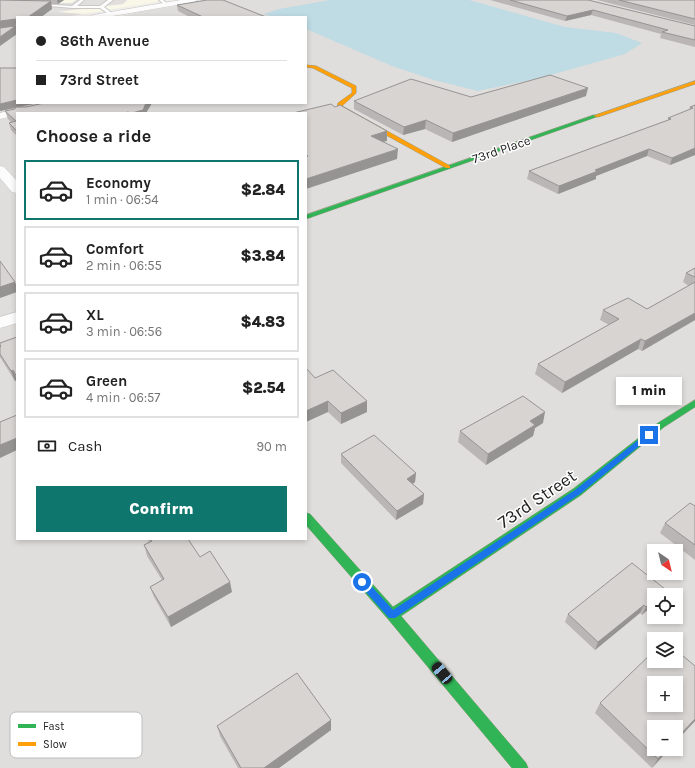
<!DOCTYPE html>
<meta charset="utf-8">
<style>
body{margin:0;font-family:Karla,sans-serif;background:#f2f2f2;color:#222;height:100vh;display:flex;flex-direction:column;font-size:15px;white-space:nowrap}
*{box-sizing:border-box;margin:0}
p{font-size:13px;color:#767676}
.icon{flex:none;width:22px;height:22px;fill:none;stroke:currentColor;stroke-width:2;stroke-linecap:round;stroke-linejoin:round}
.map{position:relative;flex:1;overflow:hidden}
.side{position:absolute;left:16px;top:112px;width:291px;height:428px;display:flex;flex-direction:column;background:#fff;border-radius:0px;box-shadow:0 2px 6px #0003}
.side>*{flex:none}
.hud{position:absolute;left:16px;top:16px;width:291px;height:88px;border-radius:0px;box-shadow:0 2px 6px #0003;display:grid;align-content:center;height:88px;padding:0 20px;background:#fff}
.needle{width:26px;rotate:145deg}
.buttons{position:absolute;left:647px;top:544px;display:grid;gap:8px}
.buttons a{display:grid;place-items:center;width:36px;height:36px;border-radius:0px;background:#fff;box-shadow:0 2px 6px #0003;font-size:20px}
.end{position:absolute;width:18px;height:18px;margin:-9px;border:5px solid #1a73e8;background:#fff;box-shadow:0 0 0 2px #fff}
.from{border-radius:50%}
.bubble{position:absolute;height:28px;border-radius:0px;background:#fff;box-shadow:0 2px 6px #0003;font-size:13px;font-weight:800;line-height:28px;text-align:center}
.car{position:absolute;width:12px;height:24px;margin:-12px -6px;border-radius:5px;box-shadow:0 0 3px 1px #0007;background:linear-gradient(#222 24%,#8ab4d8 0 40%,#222 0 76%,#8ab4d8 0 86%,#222 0)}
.hud b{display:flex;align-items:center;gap:14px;height:38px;font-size:15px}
.hud b+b{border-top:1px solid #e0e0e0}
.hud i{width:10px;height:10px;background:#222}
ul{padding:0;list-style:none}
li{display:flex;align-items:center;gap:12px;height:60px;margin:0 8px 6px;padding:0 12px;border:2px solid #e0e0e0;border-radius:0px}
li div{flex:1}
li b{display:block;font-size:15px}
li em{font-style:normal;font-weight:800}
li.current{border-color:#0f766e}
li>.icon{width:36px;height:36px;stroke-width:1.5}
h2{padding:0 20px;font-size:18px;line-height:48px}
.pay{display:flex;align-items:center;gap:10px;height:44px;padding:0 20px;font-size:15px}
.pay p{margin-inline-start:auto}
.button{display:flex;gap:8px;margin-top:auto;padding:8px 20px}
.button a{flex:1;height:46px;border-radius:0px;background:#0f766e;color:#fff;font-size:16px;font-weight:800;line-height:46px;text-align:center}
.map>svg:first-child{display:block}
.residential{fill:#dfdedc;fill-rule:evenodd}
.education{fill:#f8f7e8}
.parking{fill:#e0dfde}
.water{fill:#bfdbe3}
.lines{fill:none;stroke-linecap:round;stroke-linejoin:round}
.lane-casing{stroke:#c9c8c7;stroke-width:2}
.street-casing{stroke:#c9c8c7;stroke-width:1}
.fast-casing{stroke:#999a82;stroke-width:1}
.slow-casing{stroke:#999a82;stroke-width:1}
.lane{fill:#fdfcfc;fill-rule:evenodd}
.street{fill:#fdfcfc;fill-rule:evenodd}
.fast{fill:#30b455;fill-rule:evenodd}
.slow{fill:#ff9f0a;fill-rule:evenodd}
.wall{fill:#b9b6b5}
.shaded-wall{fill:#969493}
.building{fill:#d7d4d2;stroke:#969493;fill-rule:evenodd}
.route{fill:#1a73e8}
.labels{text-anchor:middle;stroke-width:3;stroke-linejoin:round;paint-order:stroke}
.far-street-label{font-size:13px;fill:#222;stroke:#fff}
.near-street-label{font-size:18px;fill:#222;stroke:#fff}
.key{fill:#fff;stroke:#bdbdbd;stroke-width:1}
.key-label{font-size:11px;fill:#222}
</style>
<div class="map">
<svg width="695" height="768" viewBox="0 0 695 768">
<rect width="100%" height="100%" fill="#f0eeeb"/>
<path class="residential" d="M214,0H695V768H0V37L17,34V103H306V17H116L144,11ZM17,113H306V539H17ZM654,551H676V573H654ZM654,595H676V617H654ZM654,639H676V661H654ZM654,683H676V705H654ZM654,727H676V749H654Z
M0,7H4L83,14L65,17H17Z"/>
<path class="education" d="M0,0H168L83,14L0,6Z"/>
<path class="parking" d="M76,0H127L123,4L56,12L4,7L0,3H72Z"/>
<path class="water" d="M330,0H469L565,27L616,33L642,43L625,54L540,78L478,91L434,80L392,66L306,29V17H273L264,14L279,9Z"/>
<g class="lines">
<g class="lane-casing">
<path id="lane" d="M80,0H84L77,6H100L108,0H113L104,7L113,14L110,15L100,8H73L37,5L39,4L72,6Z
M159,0H163L169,5L166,6Z"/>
</g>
<g class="street-casing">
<path id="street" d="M181,0H198L194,2L107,17H89L93,15Z
M45,103H64L63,105L28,113H17V115L0,119V113Z
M0,166L4,167L17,181V193L12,192L0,178Z
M17,312V323L0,328V317Z"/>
</g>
<g class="fast-casing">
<path id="fast" d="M594,115L599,116L306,219V215Z
M695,400V407L664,427L581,495L401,616L526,763L528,768H512L388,619L306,525V513L310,514L393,607L573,489L658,423Z"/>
</g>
<g class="slow-casing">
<path id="slow" d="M306,65L316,66L356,86V93L342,106L450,166V168H446L337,108L338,103L352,93V88L313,68L306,67Z
M695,81V84L598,117L593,116Z"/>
</g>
<use href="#lane" class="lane"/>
<use href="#street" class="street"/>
<use href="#fast" class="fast"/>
<use href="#slow" class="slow"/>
</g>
<path class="wall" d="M0,0H64L58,4H51L52,9L41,17H17L0,46Z
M490,0H588L695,26V47L660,38L661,34L591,15L565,21Z
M597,0H695V25Z
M177,5L266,17H190L178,11Z
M0,68L17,103H38L20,107H26L44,103H152L146,113H17V136L11,130L9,123L11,122L8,119L5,111L15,109L16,108L0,111Z
M586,96L452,142L425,129L403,135L354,109V101L471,97Z
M695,105V155L670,165L647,156L596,176V179L558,194L527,179L529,171L668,120V118L689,110L690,107Z
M695,268V320L642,351L638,349L562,393L535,374L538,364L609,325L600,320L603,310L647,309L689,286L683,282L686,273Z
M17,337V380L15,381L0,357V343Z
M315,378L367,412L341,424L328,412Z
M543,423L535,428L533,436L486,465L458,442L460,431Z
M341,454L416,473L415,482L413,484L424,494L423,504L396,520L341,463Z
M695,506V560L660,533L665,523Z
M147,539H188L200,557L232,592L171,627L154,597L150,587L162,580L147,556L144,545L149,542Z
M665,589L642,615L640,613L595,650L565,622L568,614Z
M695,666V721L652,768L595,713L600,703Z
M217,726L331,730L279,768H238L220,736Z"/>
<path class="shaded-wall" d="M57,0H64L58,4Z
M51,1L52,9L41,17H28Z
M593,10L591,15L565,21L567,16Z
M16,19L17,23V34L0,46V21Z
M306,33H307V40H306Z
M588,88L586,96L452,142L453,133Z
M17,100V103H38L0,111V104Z
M146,103H152L146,113H132Z
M426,120L425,129L403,135L404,127Z
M387,131V141L371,145V136Z
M695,148V155L670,165L672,158Z
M398,149L397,159L306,189V179Z
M649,149L647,156L596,176V179L558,194L559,186L595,170Z
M15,282L17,286V292L0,298V287Z
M695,313V320L642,351L645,341Z
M641,339L638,349L562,393L565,382Z
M13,370L17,380L15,381L11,371Z
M328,401V412L306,422V411Z
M367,401V412L341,424V413Z
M545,412L543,423L535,428L533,436L486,465L488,454L530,421Z
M17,438V450L0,458V445Z
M416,473L415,482L406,488L407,479Z
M424,494L423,504L396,520L397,511Z
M230,582L232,592L171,627L168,617Z
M665,589L663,595H659Z
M654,600V604L642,615L646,607Z
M644,605L640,613L595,650L598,642Z
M695,719V721L676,741V739Z
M331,720V730L279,768H264Z
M667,749H669L652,768L658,759Z"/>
<path class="building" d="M0,0L51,1L28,17H17V25L0,37V28L15,26L16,19L0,21Z
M207,0H223L266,17H203L177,5Z
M510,0H588L695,26V40L662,32L668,30L593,10L567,16Z
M619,0H695V19Z
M0,68H17V100L0,104Z
M550,75L588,88L453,133L426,120L404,127L354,101L411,79L471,97Z
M44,103H146L143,110L132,113H130L128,112L124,113H17V131L9,123L16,121L5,111L15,109L16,107H26Z
M331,104L335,107L340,105L387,131L371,136L398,149L306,179V157L308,156L306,154V113H293Z
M695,105V148L672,158L649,149L595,170L598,171L559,186L529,171L671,119L668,118L693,108L690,107Z
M0,261L15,282L0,287Z
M695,268V277L686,273Z
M695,282V313L645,341L641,339L565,382L538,364L619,319L603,310L628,298L647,309Z
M17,337V377L13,370L11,371L0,354V347L1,346L0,345V343Z
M306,368L315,378L333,370L367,401L341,413L328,401L306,411Z
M523,396L545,412L530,421L535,425L488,454L460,431Z
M17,415V438L0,445V422Z
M374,435L416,473L407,479L424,494L397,511L341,454Z
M690,503L695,506V545L665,523Z
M150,539H188L200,557L210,551L230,582L168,617L150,587L164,579L144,545L152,541Z
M632,563L665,589L659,595H654V600L646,607L644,605L598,642L568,614Z
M676,650L695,666V719L676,739V727H654V749H667L658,759L600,703L654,651V661H676ZM654,683H676V705H654Z
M297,673L331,720L264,768H241L217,726Z"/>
<path class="route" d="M647,433H652L653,435L580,494L395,618H389L359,584L358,582L359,579H365L393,610L575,490Z"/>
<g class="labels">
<g class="far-street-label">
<text transform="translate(501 149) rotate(-19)" y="5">73rd Place</text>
</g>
<g class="near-street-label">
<text transform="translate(537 499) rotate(-34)" y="6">73rd Street</text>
</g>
</g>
<rect x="10" y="712" width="132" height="46" rx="6" class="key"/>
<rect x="18" y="724" width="18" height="4" fill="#30b455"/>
<rect x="18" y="742" width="18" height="4" fill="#ff9f0a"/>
<g class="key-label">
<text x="43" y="730">Fast</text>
<text x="43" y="748">Slow</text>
</g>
</svg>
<div class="buttons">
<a><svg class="needle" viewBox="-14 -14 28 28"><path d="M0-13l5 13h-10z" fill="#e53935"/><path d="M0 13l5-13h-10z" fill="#767676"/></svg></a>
<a><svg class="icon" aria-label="locate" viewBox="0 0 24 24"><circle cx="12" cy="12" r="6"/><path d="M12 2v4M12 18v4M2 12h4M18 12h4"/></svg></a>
<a><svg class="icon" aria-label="layers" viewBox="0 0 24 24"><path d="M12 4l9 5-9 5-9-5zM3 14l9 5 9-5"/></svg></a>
<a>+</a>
<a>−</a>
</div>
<i class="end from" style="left:362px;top:582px"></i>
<i class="end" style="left:649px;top:435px"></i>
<div class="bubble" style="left:616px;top:377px;width:66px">1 min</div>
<i class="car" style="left:442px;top:673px;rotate:320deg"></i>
<div class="hud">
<b><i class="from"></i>86th Avenue</b>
<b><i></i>73rd Street</b>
</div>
<section class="side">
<h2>Choose a ride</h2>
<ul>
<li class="current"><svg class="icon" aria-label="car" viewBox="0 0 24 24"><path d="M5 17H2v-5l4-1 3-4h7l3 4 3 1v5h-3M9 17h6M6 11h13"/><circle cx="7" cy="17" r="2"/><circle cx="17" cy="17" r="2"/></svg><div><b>Economy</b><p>1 min · 06:54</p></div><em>$2.84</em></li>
<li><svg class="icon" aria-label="car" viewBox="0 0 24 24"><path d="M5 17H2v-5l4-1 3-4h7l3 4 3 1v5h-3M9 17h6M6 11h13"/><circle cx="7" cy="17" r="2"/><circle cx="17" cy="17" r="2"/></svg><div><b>Comfort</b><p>2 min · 06:55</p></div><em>$3.84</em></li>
<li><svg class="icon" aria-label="car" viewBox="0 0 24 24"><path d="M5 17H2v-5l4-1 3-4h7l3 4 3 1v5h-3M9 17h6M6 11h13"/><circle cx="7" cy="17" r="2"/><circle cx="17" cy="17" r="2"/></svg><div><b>XL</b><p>3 min · 06:56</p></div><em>$4.83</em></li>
<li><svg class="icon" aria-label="car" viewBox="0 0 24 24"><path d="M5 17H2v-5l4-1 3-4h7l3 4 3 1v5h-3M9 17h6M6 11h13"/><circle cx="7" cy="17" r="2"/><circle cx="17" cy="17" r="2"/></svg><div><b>Green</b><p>4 min · 06:57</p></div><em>$2.54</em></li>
</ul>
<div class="pay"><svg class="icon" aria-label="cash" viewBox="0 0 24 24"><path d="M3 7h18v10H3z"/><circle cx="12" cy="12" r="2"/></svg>Cash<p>90 m</p></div>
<div class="button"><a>Confirm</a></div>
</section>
</div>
